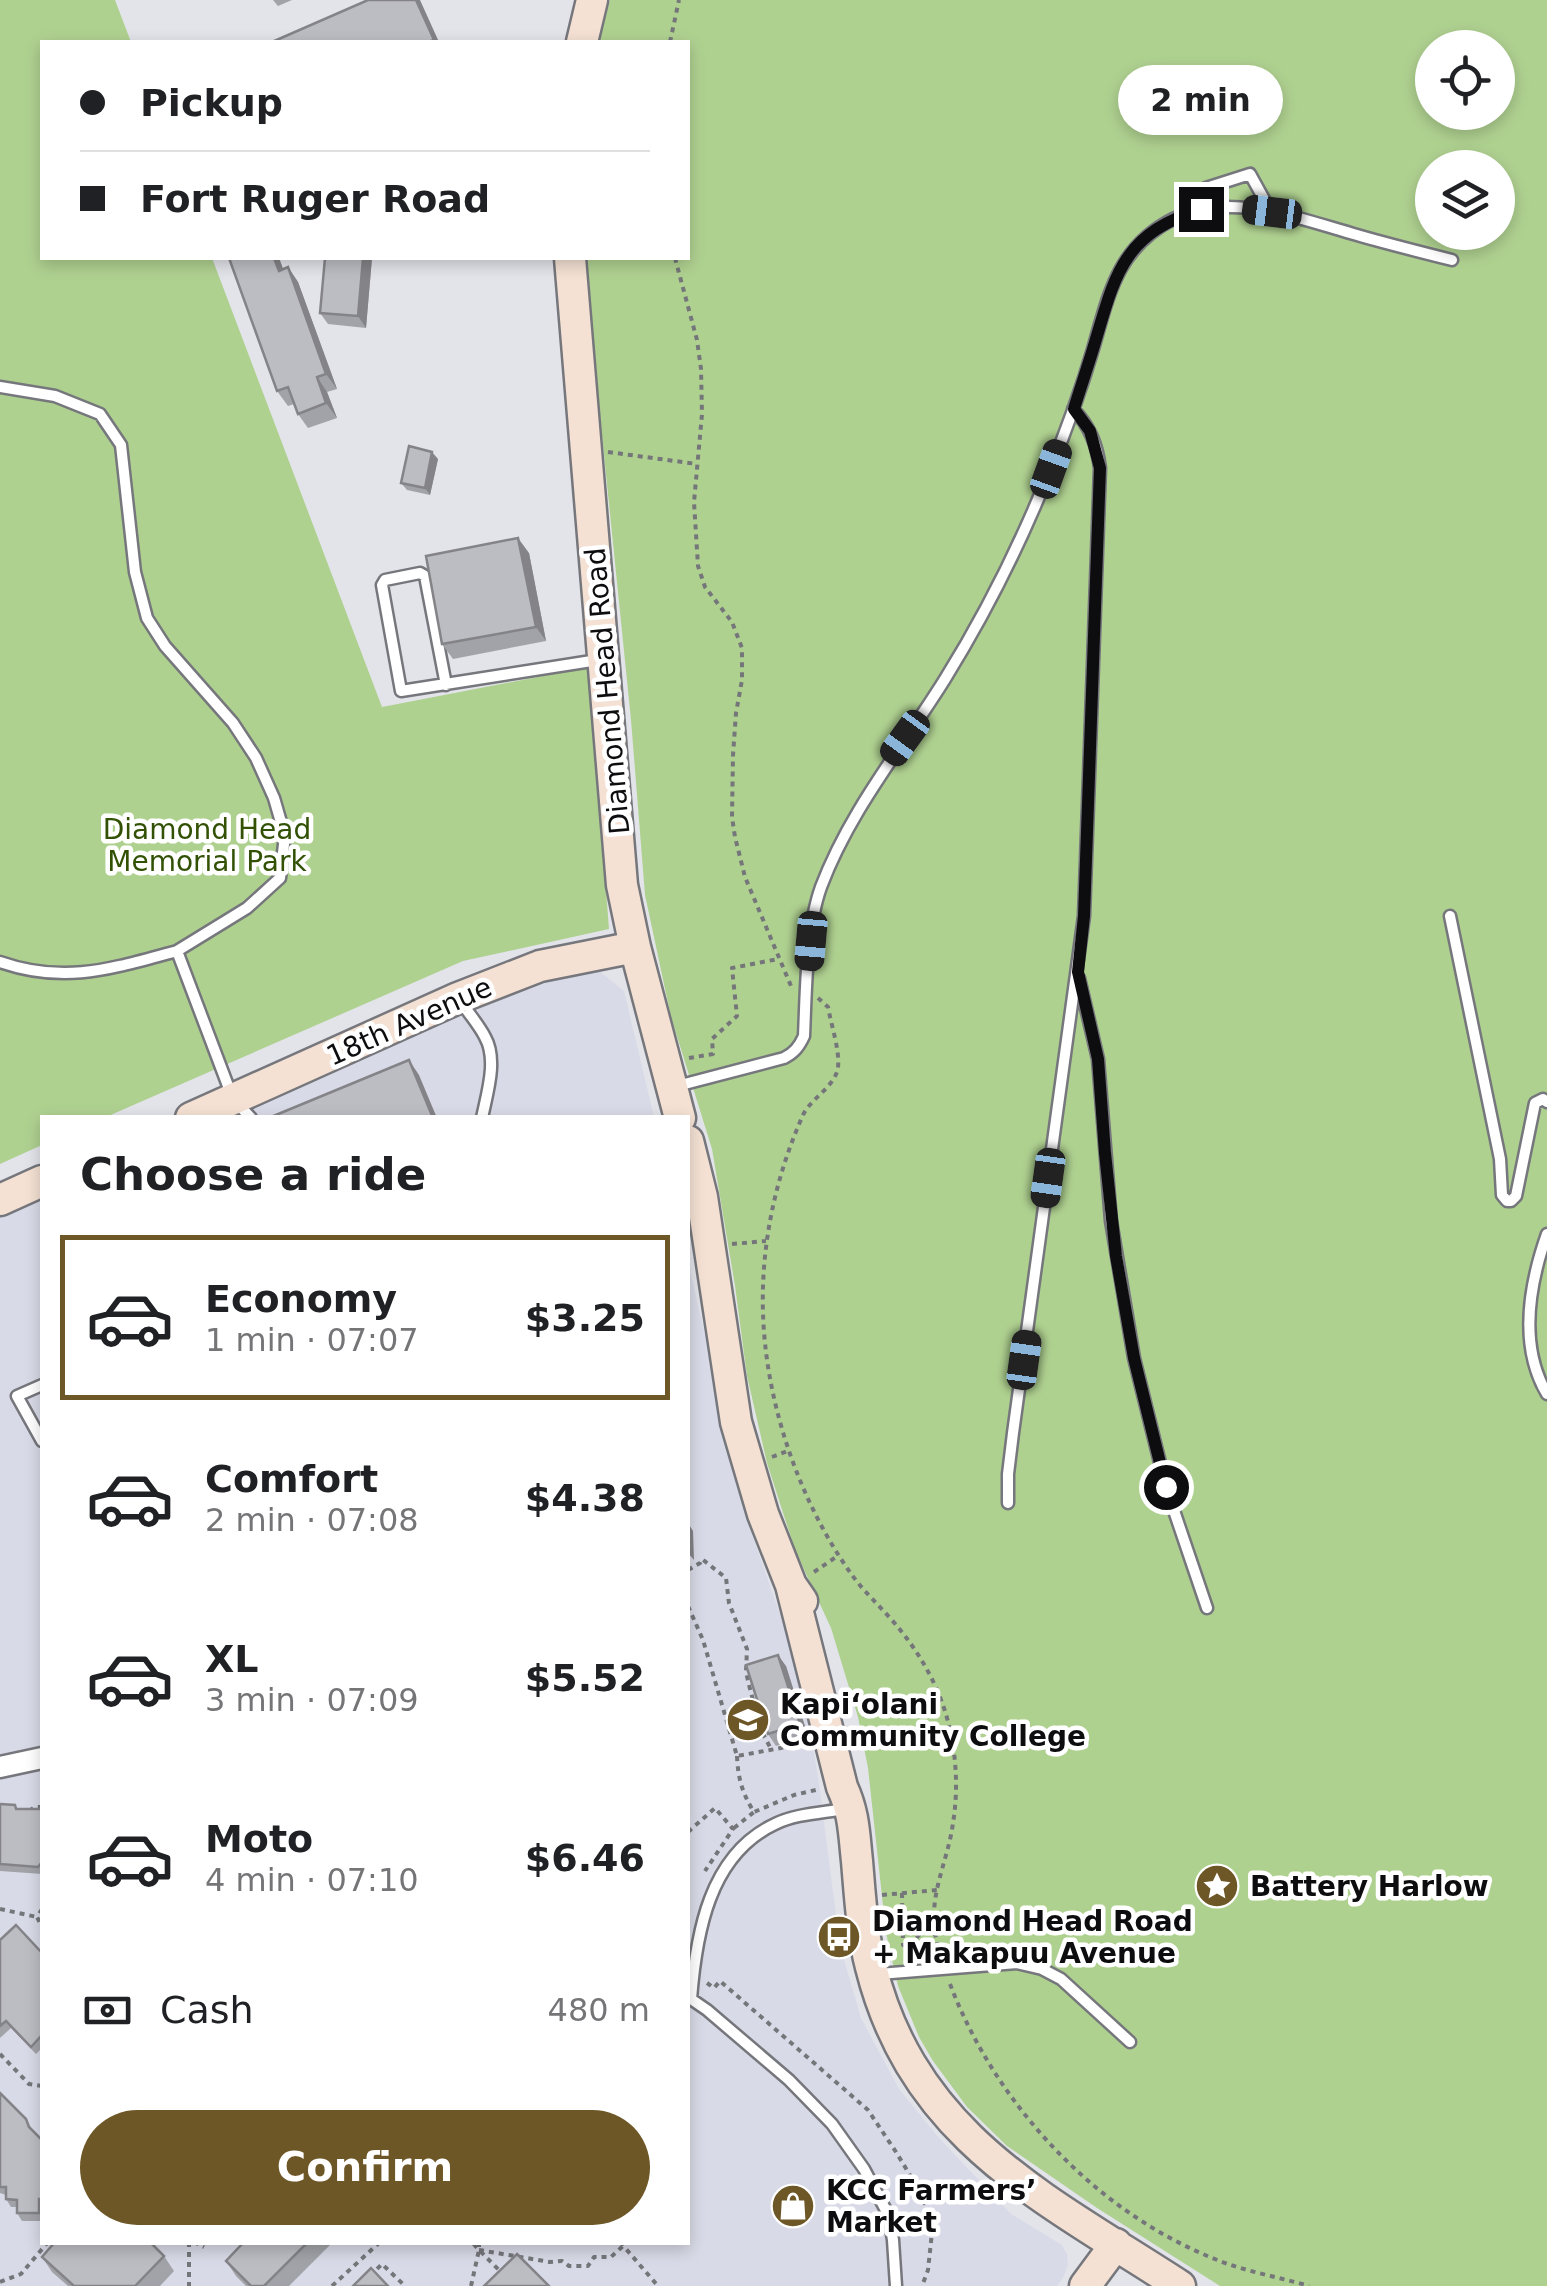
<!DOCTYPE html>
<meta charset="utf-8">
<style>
body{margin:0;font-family:"DejaVu Sans",sans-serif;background:#f6f6f6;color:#202124;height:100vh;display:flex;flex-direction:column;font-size:38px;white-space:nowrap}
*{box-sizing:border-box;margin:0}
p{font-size:32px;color:#757577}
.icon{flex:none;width:55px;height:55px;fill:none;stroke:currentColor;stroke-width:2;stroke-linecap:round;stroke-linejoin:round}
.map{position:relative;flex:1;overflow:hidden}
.sheet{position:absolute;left:40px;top:1115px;width:650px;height:1130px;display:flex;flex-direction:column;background:#fff;border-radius:0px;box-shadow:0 5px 15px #0003}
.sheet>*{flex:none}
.top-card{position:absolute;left:40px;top:40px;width:650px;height:220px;border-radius:0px;box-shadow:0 5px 15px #0003;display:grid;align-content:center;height:220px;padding:0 40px;background:#fff}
.controls{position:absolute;left:1415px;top:30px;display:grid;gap:20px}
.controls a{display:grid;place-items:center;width:100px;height:100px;border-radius:50%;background:#fff;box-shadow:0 5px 15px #0003;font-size:50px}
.end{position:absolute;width:45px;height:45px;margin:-22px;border:12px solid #0d0d0f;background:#fff;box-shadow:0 0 0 5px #fff}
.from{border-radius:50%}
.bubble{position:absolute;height:70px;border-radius:35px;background:#fff;box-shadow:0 5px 15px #0003;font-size:32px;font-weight:800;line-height:70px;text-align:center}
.car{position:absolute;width:30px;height:60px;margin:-30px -15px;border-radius:12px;box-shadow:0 0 8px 2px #0007;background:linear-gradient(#222 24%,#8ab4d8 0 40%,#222 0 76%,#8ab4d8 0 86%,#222 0)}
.top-card b{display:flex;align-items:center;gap:35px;height:95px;font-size:38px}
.top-card b+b{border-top:2px solid #e0e0e0}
.top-card i{width:25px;height:25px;background:#202124}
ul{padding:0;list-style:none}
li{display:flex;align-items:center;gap:30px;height:165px;margin:0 20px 15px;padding:0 20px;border:5px solid transparent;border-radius:0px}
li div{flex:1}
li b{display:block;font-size:38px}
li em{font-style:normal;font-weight:800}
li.current{border-color:#6e5727}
li>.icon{width:90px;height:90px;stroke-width:1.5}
h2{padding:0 40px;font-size:45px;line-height:120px}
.pay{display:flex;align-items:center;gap:25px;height:110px;padding:0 40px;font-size:38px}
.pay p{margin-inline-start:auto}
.button{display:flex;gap:20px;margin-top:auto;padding:20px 40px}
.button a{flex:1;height:115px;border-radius:60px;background:#6e5727;color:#fff;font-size:40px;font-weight:800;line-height:115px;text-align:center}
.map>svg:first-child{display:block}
.built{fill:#d8dae7}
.green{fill:#afd190;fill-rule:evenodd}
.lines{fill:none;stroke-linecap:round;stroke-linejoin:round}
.lane-casing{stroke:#76777c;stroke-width:15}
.street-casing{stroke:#76777c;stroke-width:25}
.secondary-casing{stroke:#76777c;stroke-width:35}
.path{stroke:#75767a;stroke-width:4;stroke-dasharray:5 5;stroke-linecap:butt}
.lane{stroke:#fff;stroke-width:10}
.street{stroke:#fff;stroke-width:20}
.secondary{stroke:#f4e1d3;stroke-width:30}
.wall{fill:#a2a3a8}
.shaded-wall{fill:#848488}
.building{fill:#bcbdc3;stroke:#848488;stroke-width:2.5}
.route{stroke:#0d0d0f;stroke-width:12}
.labels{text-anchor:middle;stroke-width:9;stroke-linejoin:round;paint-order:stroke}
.street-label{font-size:28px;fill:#0d0d0f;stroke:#fff}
.park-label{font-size:28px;fill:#325104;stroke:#fff}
.poi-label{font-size:28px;font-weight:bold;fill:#0d0d0f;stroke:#fff;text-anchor:start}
</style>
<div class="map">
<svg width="1547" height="2286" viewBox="0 0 1547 2286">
<rect width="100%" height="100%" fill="#e3e4ea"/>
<path class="built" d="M589,963L624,991L654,1117L206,1118L531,971Z
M42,1191V2242H688V1261L748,1523L797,1663L818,1776L840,1946L861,2018L899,2089L939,2138L1011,2214L1062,2245L1067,2254L1068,2265L1063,2278L1057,2286H0V1210Z"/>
<path class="green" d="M0,0H115L131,42H42V258H212L382,707L589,667L609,929L463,961L106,1117L42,1118V1145L0,1164Z
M610,0H1547V2286H1220L1097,2208L1007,2146L967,2107L933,2061L919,2037L898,1986L886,1933L868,1768L858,1717L831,1628L795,1550L767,1463L747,1376L735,1286L712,1149L671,1017L645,895L631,720L584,258H688V42H599ZM1432,48H1498V112H1432ZM1432,168H1498V232H1432Z"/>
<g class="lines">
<g class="lane-casing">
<path id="lane" d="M1201,209L1206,188L1250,174L1271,212
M0,387L55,396L100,414L121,445L135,572L147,618L165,646L233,723L256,758L274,798L285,836L280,878L247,908L177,951
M446,685L425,576L420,573L385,580L382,585L401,691L598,660
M1450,916L1500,1159L1502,1195L1507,1201H1511L1516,1196L1535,1103L1543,1099L1547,1102
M0,962C66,985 113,968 177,951L233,1099L251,1118
M1079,978L1098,1059L1111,1221L1134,1358L1166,1487L1207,1608
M462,1003C469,1014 479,1025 485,1037C498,1060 487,1093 482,1118
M677,1086L784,1058C794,1053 799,1047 804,1036C806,991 806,929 821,887C850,810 902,748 945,679C986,613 1021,543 1050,470C1066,431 1081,390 1093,349C1109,294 1117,248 1173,219C1230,191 1300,219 1357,235C1388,244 1420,252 1452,260
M1547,1234C1529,1285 1518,1345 1547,1394
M42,1385L17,1396L42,1441
M1008,1503V1474L1013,1433L1084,916L1100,468C1097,445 1090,426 1073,409
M844,1809C821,1813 795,1814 775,1824C709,1855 696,1934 691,1999L707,2010L789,2080L832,2124L864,2169L889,2216L893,2240L896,2286
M879,1974L1017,1963L1042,1969L1061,1979L1130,2042"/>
</g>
<g class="street-casing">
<path id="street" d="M0,1767L42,1758"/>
</g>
<g class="secondary-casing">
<path id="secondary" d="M582,42L592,0
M570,258L622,885L635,947L680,1118
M191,1118L458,998L540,966L635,947
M688,1141L702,1197L736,1422L763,1514L791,1585L802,1601
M0,1200L42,1181
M791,1585L842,1787C854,1813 854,1833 857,1861C860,1896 862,1933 871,1967C914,2138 1045,2198 1180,2286
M1085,2286L1116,2244"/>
</g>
<path class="path" d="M670,42L679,0
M675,258L697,340L701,369L702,414L694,502L698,566L705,587L732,622L742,648V680L736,713L733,755L732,817L735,837L745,877L791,986
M608,452L697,464
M818,998L828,1007C831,1024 840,1051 838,1067C836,1086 811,1098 803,1115C771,1187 757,1265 765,1343C773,1423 805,1510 852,1575C865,1593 882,1608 897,1626C918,1651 935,1680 945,1711C956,1747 959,1786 953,1823C949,1855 933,1886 934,1919C934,1932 937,1944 940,1956
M689,1058L713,1054L712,1039L737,1016L732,968L778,959
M732,1244L766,1241
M772,1457L790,1450
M688,1570L700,1563L702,1559L726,1578L729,1603L747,1649L746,1672L749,1685L761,1730L771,1749
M814,1572L839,1555
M688,1606L703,1640L737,1756L808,1743
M737,1756C738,1778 742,1793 754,1812L794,1795L820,1789
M29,1811L35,1807H42
M734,1828L754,1812
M688,1832L715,1808L733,1829L705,1871
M902,1893L903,1945L909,1947L925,1928L934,1923
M882,1895L937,1890
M0,1909L37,1917
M42,1909L37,1917L42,1927
M707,1983L714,1988L720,1981L868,2110L896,2152L919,2190L933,2223L928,2270L922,2286
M950,1984C997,2108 1102,2219 1228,2264C1254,2273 1282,2278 1309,2286
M0,2054L29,2084L42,2086
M189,2242V2286
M194,2242L204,2247
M479,2242V2250L502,2273
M620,2242L658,2286
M479,2250L550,2262L562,2261L569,2266H588L594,2257H611L623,2246
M370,2276L382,2264L405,2286
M0,2282L21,2274L48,2242
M332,2286L380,2242
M471,2286L479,2250L472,2242"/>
<use href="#lane" class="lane"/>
<use href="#street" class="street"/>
<use href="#secondary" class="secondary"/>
</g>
<path class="wall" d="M273,0H292L278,6Z
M229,258H279L283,269L288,267L298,282L337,389L327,392L337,418L308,428L298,414L294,404L288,406L277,391Z
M325,258H372L366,328L328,324L320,313Z
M438,459L430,495L407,490L401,483Z
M529,553L546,641L453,659L442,644Z
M786,1666L808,1736L776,1746L768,1734Z
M0,1804L15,1805L18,1809H42V1874L0,1871Z
M0,1940L42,1953V2048L36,2054L11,2028L0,2038Z
M0,2093L26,2119L33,2131L42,2140V2221H22L17,2213V2207H11L6,2199V2195L0,2193Z
M244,2242H333L289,2286H246L236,2276L226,2261Z
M164,2256L174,2271L160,2286H68L52,2272L42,2257Z"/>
<path class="shaded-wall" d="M416,0H420L439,42H436L434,40Z
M274,258H279L289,285L279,271Z
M363,258H372L366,328L358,316Z
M288,267L298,282L337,389L326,374Z
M317,377L327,392L337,418L326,403Z
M432,452L438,459L430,495L425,488Z
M518,538L529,553L546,641L536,627Z
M409,1060L419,1075L437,1118H433Z
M688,1523L693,1531L694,1560L688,1553Z
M778,1655L786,1666L808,1736L800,1724Z
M39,2199L42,2204V2218L39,2213Z"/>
<path class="building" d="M368,0H416L434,40L428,42H272Z
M229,258H274L279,271L288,267L326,374L317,377L326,403L298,414L288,387L277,391Z
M325,258H363L358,316L320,313Z
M409,446L432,452L425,488L401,483Z
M518,538L536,627L442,644L426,556Z
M409,1060L433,1118L271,1117Z
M778,1655L800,1724L768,1734L746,1665Z
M868,1702L870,1715L864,1716L861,1703Z
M0,1804L15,1805L16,1809H42V1862L38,1867L0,1864Z
M16,1925L42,1953V2035L31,2047L6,2021L0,2026V1940Z
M0,2093L26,2119L29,2127L42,2140V2199H39V2213H17V2200L6,2199V2187H0Z
M55,2242H150L164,2256L135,2286H74L42,2257Z
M244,2242H308L264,2286H251L226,2261Z
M517,2254L549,2286H484Z
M371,2268L388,2286H353Z"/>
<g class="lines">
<path class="route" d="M1166,1487L1134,1358L1116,1256L1105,1153L1098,1059L1078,972L1084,916L1100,468L1090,431L1074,409C1080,389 1087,369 1093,349C1115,277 1120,235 1201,209"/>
</g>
<defs>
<g id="university-disc" transform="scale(2.25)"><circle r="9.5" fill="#6e5727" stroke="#fff"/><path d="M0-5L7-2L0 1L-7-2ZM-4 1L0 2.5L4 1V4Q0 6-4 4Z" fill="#fff"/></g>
<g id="sight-disc" transform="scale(2.25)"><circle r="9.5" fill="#6e5727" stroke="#fff"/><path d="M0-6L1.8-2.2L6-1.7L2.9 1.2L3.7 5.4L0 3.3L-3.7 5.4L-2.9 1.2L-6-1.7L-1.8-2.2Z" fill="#fff"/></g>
<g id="bus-disc" transform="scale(2.25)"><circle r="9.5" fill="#6e5727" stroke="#fff"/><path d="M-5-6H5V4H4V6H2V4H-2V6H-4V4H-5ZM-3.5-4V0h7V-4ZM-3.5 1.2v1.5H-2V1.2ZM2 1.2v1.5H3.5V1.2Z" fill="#fff"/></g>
<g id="shop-disc" transform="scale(2.25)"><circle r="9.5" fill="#6e5727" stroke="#fff"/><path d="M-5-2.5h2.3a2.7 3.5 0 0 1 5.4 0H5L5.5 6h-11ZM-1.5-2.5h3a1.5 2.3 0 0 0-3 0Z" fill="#fff"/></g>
</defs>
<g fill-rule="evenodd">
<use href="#university-disc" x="748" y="1720"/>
<use href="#sight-disc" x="1217" y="1886"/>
<use href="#bus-disc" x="839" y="1937"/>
<use href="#shop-disc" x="793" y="2206"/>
</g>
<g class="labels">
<g class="street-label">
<text transform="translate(607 691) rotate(-95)" y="10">Diamond Head Road</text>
<text transform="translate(409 1021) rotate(-24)" y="10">18th Avenue</text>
</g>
<g class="park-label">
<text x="207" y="839">Diamond Head<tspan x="207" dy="32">Memorial Park</tspan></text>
</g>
<g class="poi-label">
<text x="780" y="1714">Kapi‘olani<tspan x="780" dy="32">Community College</tspan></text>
<text x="1250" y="1896">Battery Harlow</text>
<text x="872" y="1931">Diamond Head Road<tspan x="872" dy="32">+ Makapuu Avenue</tspan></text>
<text x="826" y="2200">KCC Farmers’<tspan x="826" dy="32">Market</tspan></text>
</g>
</g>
</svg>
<div class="controls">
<a><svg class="icon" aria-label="locate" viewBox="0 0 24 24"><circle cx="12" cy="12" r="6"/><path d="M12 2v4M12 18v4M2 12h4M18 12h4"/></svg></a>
<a><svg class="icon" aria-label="layers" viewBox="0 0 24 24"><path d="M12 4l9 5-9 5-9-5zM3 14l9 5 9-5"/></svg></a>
</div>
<i class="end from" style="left:1166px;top:1487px"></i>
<i class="end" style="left:1201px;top:209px"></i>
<div class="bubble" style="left:1118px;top:65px;width:165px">2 min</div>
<i class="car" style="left:1272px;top:212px;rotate:277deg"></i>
<i class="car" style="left:1051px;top:469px;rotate:20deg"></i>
<i class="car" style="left:905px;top:738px;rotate:216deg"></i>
<i class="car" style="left:811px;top:941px;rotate:185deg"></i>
<i class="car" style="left:1048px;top:1178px;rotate:188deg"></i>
<i class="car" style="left:1024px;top:1360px;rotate:8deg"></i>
<div class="top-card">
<b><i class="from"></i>Pickup</b>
<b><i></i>Fort Ruger Road</b>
</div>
<section class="sheet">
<h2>Choose a ride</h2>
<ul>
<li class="current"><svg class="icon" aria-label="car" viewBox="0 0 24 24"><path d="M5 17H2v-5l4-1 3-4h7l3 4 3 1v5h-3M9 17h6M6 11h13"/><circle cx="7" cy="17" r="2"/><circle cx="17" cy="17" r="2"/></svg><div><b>Economy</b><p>1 min · 07:07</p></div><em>$3.25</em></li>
<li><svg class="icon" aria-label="car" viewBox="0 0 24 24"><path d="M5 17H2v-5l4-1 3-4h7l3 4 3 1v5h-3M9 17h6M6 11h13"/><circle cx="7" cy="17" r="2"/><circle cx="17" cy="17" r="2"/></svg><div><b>Comfort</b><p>2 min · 07:08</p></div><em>$4.38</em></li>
<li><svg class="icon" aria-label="car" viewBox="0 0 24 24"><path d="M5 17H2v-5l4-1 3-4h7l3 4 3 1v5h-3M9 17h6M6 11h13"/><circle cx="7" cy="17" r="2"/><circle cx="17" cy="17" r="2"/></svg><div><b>XL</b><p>3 min · 07:09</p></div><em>$5.52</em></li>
<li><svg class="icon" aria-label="car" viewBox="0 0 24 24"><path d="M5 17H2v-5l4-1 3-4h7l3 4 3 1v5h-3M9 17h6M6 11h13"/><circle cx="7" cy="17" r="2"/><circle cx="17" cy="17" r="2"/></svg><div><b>Moto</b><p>4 min · 07:10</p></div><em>$6.46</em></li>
</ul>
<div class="pay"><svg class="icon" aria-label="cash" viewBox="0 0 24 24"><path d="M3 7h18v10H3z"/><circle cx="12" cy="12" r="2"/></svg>Cash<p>480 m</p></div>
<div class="button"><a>Confirm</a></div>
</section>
</div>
